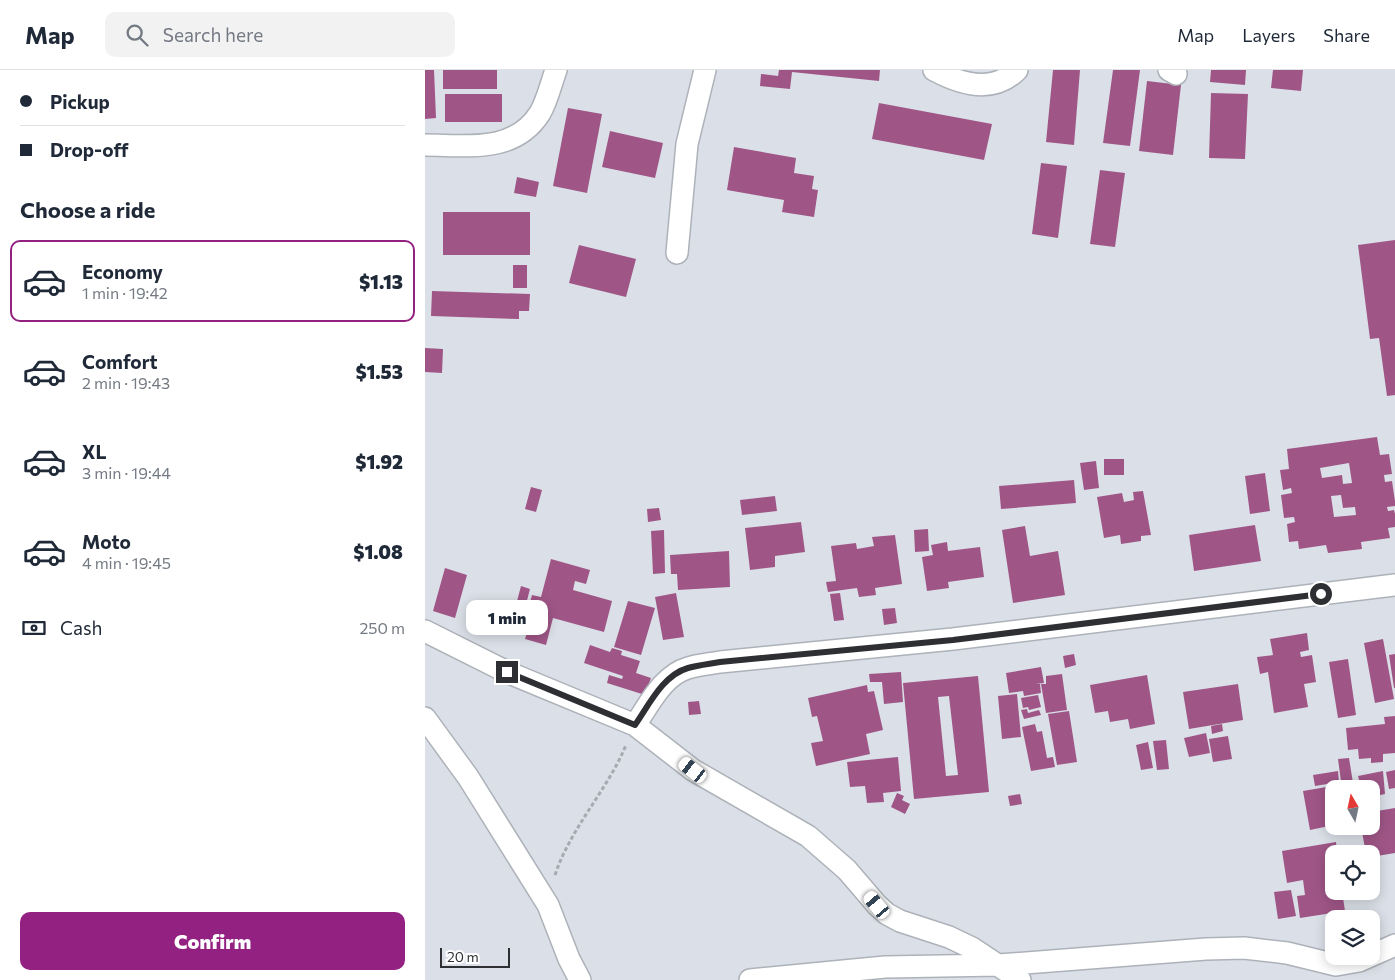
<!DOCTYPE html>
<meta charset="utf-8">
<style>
body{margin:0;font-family:Commissioner,sans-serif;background:#f2f2f3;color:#1f2937;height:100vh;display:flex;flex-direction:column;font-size:19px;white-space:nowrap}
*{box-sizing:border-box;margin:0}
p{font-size:16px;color:#747a83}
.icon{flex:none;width:28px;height:28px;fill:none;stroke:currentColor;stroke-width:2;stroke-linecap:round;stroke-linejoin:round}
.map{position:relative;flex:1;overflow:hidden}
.details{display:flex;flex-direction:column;background:#fff;width:425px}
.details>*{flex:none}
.hud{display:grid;align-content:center;height:110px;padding:0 20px;background:#fff}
.needle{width:32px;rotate:351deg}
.controls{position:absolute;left:900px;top:710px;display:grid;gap:10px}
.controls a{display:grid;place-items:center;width:55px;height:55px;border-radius:10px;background:#fff;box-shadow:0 2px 12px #0003;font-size:25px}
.scale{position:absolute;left:15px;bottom:12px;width:70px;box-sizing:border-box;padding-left:5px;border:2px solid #2d2f32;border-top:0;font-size:14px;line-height:18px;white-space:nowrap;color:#2d2f32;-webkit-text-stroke:4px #fff;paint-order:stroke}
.end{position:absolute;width:22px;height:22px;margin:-11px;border:6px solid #2d2f32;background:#fff;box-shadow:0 0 0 2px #fff}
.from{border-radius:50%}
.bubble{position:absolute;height:35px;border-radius:10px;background:#fff;box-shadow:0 2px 12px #0003;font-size:16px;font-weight:800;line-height:35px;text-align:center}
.car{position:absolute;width:15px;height:30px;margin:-15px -8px;border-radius:6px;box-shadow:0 0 4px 1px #0007;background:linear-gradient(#fff 24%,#345 0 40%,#fff 0 76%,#345 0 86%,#fff 0)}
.hud b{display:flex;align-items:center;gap:18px;height:48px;font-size:19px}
.hud b+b{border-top:1px solid #e0e1e3}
.hud i{width:12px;height:12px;background:#1f2937}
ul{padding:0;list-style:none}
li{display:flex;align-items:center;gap:15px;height:82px;margin:0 10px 8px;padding:0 10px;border:2px solid transparent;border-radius:10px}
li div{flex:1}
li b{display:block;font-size:19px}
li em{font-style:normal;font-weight:800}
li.current{border-color:#932181}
li>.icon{width:45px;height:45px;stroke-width:1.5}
h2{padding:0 20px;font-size:22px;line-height:60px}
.pay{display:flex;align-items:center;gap:12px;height:55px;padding:0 20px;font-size:19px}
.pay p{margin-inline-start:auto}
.action{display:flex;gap:10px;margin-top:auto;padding:10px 20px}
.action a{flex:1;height:58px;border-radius:10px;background:#932181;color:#fff;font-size:20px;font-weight:800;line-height:58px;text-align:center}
header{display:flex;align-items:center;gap:30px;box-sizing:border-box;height:70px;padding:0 25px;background:#fff;border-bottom:1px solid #e0e1e3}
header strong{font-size:24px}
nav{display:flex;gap:28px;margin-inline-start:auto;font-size:18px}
.search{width:350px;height:45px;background:#f2f2f3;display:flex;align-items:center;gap:12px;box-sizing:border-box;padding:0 18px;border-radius:10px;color:#747a83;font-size:19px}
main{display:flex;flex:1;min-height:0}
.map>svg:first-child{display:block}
.building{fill:#9f5687;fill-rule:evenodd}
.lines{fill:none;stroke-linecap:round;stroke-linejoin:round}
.street-casing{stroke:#adb2b9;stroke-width:24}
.path{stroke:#a6aab1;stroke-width:3;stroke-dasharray:4 2.5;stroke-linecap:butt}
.street{stroke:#fff;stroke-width:21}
.route{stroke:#2d2f32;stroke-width:6}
</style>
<header>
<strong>Map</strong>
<div class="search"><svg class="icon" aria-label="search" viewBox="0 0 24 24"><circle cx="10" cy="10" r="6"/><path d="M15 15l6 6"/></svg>Search here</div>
<nav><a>Map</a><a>Layers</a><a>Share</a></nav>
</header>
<main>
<section class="details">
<div class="hud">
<b><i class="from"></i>Pickup</b>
<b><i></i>Drop-off</b>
</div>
<h2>Choose a ride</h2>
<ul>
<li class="current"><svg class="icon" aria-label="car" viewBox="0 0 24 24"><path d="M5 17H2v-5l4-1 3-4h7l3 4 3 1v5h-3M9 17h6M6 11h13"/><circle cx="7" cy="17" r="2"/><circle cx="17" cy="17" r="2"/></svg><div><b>Economy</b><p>1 min · 19:42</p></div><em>$1.13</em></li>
<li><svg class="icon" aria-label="car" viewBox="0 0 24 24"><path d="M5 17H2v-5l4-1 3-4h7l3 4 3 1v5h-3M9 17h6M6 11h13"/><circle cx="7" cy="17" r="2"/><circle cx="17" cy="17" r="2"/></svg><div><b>Comfort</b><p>2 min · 19:43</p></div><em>$1.53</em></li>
<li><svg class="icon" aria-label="car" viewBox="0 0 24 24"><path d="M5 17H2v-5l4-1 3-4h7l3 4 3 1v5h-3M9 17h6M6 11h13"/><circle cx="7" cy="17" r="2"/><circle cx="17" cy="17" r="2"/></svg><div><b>XL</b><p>3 min · 19:44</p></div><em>$1.92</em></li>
<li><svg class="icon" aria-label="car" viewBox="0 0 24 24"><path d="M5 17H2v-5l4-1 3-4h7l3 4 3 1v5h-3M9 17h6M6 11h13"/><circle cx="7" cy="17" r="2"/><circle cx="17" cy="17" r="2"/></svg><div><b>Moto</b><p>4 min · 19:45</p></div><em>$1.08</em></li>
</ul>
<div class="pay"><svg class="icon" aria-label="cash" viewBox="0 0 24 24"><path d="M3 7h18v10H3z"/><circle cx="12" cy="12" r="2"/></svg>Cash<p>250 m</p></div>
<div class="action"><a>Confirm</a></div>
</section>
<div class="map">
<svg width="970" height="910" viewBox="0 0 970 910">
<rect width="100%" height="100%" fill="#dbe0e8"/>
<path class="building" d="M0,0H9L11,48L0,49Z
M18,0H72V19H18Z
M354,0H455L454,11L367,2L365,19L335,16L336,4L353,6Z
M628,0H655L649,75L621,72Z
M688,0H715L705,76L678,73Z
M786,0H821L820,15L785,12Z
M848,0H878L876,21L846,18Z
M722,11L756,15L748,85L714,81Z
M786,23L823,24L820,89L784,88Z
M20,24H77V52H20Z
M454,33L567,54L559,90L447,69Z
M143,38L177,44L162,123L128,116Z
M185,61L238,73L230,108L177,97Z
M309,77L371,88L369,103L389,106L387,119L393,120L389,147L357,142L359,130L302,120Z
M616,93L642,96L633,168L607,164Z
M675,100L700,103L690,177L665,174Z
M92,107L114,112L111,127L89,123Z
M18,142H105V185H18Z
M970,170V325L962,326L954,268L945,269L933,175Z
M154,175L211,189L201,227L144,213Z
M88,195H102V218H88Z
M7,221L105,224L104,241H94V249L6,246Z
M0,278L18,279L17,303L0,302Z
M952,367L955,385L964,384L967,404L959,405L960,412L967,411L970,431V436L962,437L963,441L969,440L970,444V457L963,458L965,468L936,472L937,479L903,483L901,475L874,479L873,471L864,472L862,454L870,452L869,447L859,448L856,425L867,423L866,418L858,420L855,400L864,399L862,379ZM924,393L927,413L918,414L917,405L897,408L895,398ZM916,425L918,438L930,437L931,445L909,447L906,426Z
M679,389H699V405H679Z
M671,391L674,418L659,420L655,393Z
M840,403L845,441L825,444L820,406Z
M649,410L651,433L576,439L574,416Z
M106,417L117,420L111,442L100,439Z
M718,421L726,465L716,466V471L696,474L695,465L679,468L672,427L697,423L699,432L709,430L708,422Z
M350,426L352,441L317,445L315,430Z
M234,438L236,450L223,452L222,439Z
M376,452L380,482L350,486V497L325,500L320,458Z
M830,455L836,491L769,501L764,465Z
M600,456L605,486L633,481L640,525L588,533L577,460Z
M503,459L504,481L490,482L489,460Z
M239,460L240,503L228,504L226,461Z
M470,465L477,514L450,518L451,525L434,527L432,518L403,522L401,512L411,511L406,476L431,473L432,479L449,476L447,467Z
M522,472L523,481L555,477L559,507L523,512L524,518L502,521L497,487L508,485L506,475Z
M304,481L305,517L253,520L252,504H246L245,485Z
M126,489L165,500L161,514L150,511L148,520L187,531L179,562L128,548L121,575L100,569L104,555L99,554L107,525L116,527Z
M20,498L42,505L30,548L8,541Z
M96,516L105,519L95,557L86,554Z
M251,523L259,567L238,570L230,527Z
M415,523L419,550L409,551L405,524Z
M203,531L230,538L216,585L189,577Z
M470,538L472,553L459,555L457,539Z
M882,563L884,580L875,582L876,587L887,585L891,612L879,614L883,637L849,643L843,602L835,604L832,587L848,585L845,569Z
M958,569L969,629L950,633L939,573Z
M165,575L185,582L187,578L197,581L196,585L215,591L211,603L226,608L220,625L182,613L184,605L197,609L198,606L159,593Z
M649,584L651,595L640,598L638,586Z
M970,584V618H969L964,585Z
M923,589L931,645L913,648L904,592Z
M616,597L619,613L611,614H615L616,623L599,626L598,621L584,623L581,603Z
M476,602L478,632L459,634L457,612H445L444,604Z
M637,604L642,640L621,643L616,614H621V606Z
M722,605L730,654L705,659L703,649L685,652L683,641L670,643L665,615Z
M553,606L564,722L489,729L478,613ZM524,626L533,705L521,706L513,627Z
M813,614L818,650L764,659L758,622Z
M442,615L443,622L449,621L458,660L441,664L445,684L391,696L386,673L398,671L392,646L387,647L383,628Z
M592,624L596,667L577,669L573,626Z
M613,625L616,637L604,640L603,637L598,638L596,628Z
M274,631L276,644L264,645L263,632Z
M602,639L603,643L614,640L616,645L599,649L596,640Z
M644,641L652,692L632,695L623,644Z
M970,646V683L958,684V692L946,693V688L934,689L933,679L923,680L921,658L960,654L959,647Z
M610,654L612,662L617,661L622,688L628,687L630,697L606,701L597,657Z
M797,654L798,661L787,664L786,656Z
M781,663L785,683L764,687L759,668Z
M803,666L807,689L788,692L784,669Z
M741,670L744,699L732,700L728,671Z
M723,672L728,698L716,700L711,675Z
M473,687L476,721L458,723L459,732L442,733L440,716L425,717L422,692Z
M924,688L929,719H917L913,689Z
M970,700V718L964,719L961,702Z
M913,701L914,712L890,716L888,705Z
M958,701L960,724L946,727V719L936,718L933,706Z
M913,715L914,719H909V755L885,760L878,721Z
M472,723L479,726L477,730L485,734L480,744L466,737Z
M595,724L597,734L585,736L583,726Z
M970,738V783L946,787V784H941L936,756H946V742Z
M911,772L912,784H909V821H917L920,841L875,848L872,826L880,825L878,810L862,813L857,781Z
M866,820L871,846L853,849L849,822Z"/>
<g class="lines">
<g class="street-casing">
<path id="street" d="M509,0C535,14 568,24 592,0
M744,0L751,4
M0,75C42,75 89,84 115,43C122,31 126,14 131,0
M252,183L262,74L280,0
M0,561L82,602L210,655L268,700L383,766L422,800L452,835L462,844L475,851L524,867L547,878L595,910
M0,648L43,707L123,835L144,889L155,910
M210,655C224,635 238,605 263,598C273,595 284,594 295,592L528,569L970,515
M325,910L460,897L574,895L781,879L819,878L862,883L911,895L934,891L970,875"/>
</g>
<path class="path" d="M130,805C146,757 182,721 201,675"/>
<use href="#street" class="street"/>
</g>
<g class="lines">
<path class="route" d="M82,602L210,655C224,635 238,605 263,598C273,595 284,594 295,592L528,570L896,524"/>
</g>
</svg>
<div class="controls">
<a><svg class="needle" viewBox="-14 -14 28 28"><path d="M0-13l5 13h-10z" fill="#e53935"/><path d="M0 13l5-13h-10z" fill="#747a83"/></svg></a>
<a><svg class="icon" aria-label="locate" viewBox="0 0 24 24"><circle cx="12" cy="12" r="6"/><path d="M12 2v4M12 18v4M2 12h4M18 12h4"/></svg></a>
<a><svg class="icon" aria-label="layers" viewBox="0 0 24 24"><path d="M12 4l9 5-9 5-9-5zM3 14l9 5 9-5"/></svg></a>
</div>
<div class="scale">20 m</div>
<i class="end from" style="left:896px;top:524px"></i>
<i class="end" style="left:82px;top:602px"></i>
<div class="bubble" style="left:41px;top:530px;width:82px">1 min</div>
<i class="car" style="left:268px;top:700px;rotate:308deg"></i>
<i class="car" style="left:452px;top:835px;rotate:320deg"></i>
</div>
</main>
